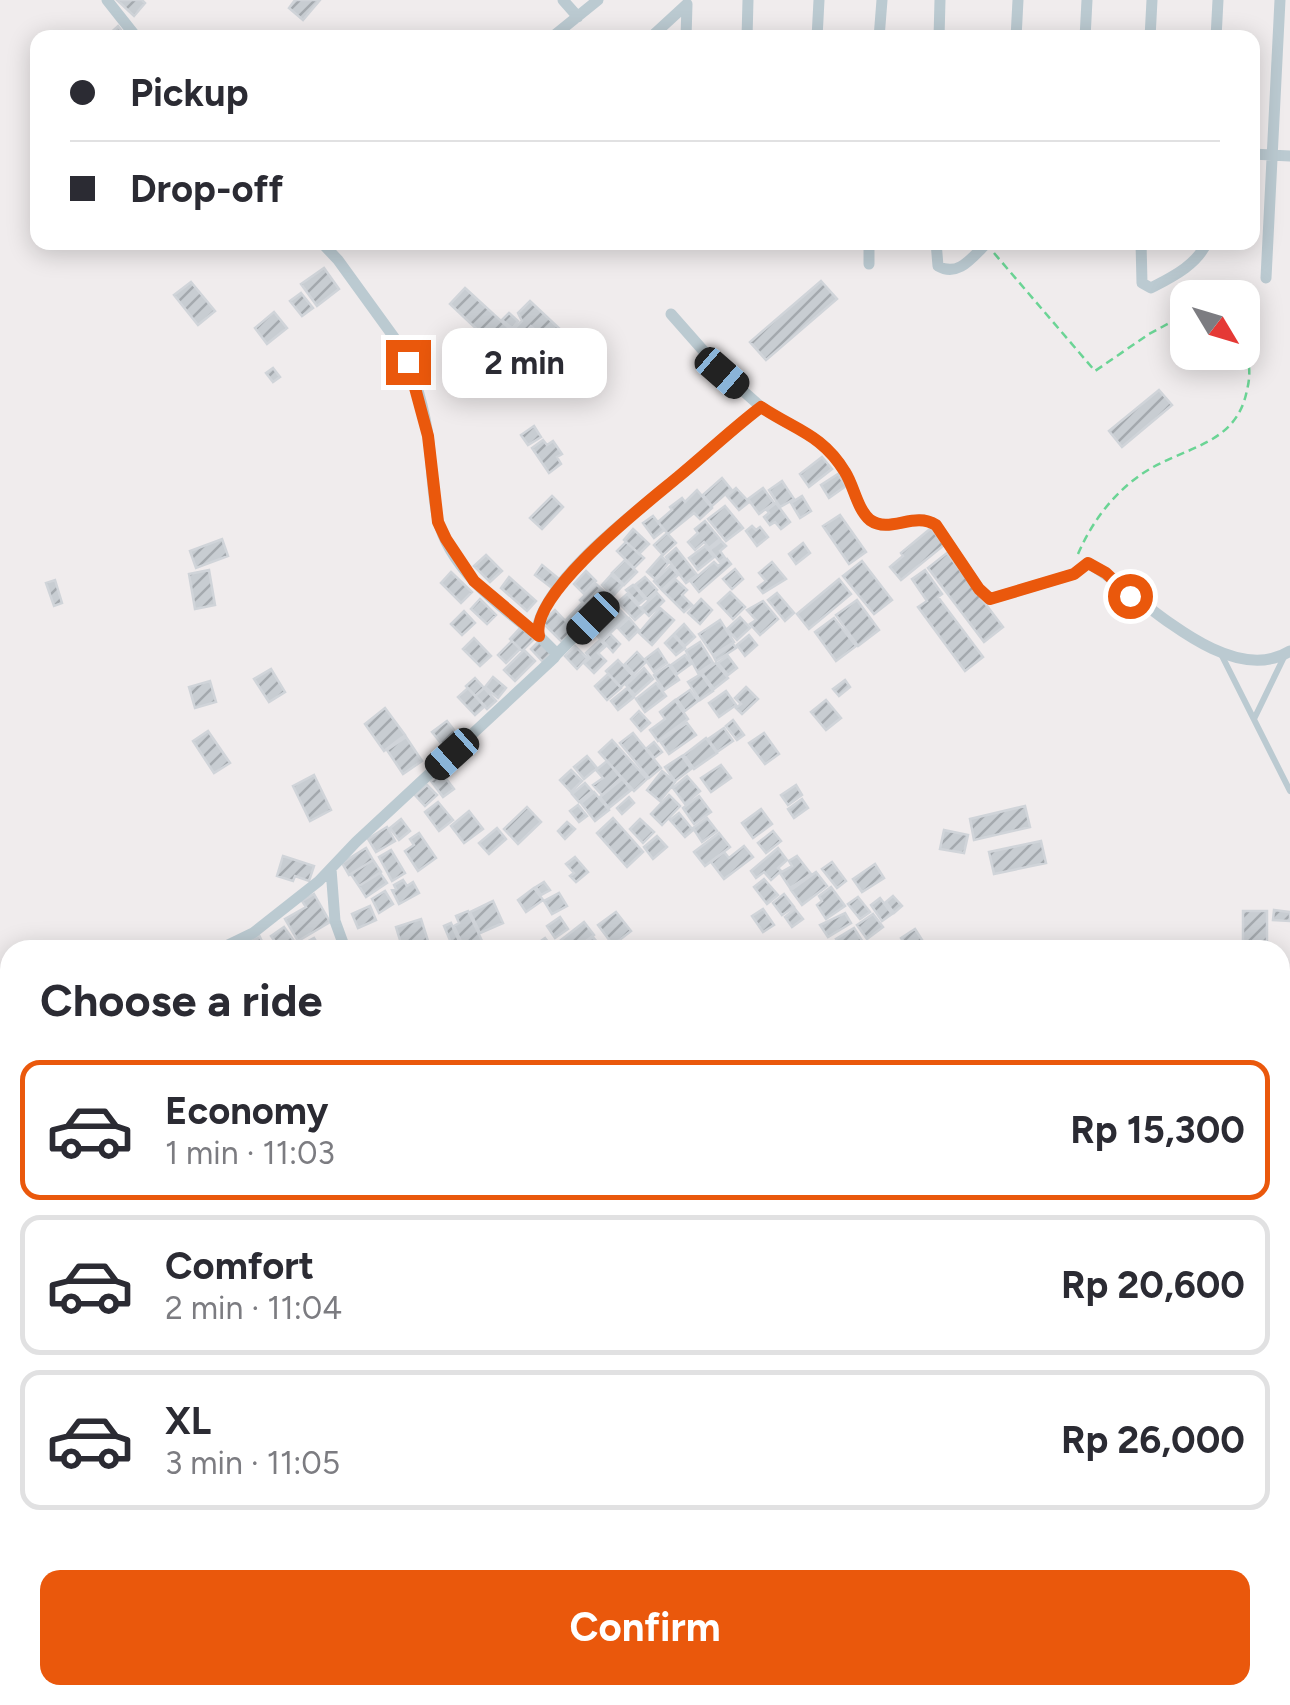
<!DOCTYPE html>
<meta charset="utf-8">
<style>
body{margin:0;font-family:Figtree,sans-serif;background:#f2f2f3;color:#2b2b33;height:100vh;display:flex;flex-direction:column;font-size:38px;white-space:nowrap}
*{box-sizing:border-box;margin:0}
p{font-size:32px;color:#7c7c81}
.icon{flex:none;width:55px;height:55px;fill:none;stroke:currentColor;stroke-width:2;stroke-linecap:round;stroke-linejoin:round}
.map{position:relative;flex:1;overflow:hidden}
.sheet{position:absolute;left:0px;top:940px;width:1290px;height:765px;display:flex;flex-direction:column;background:#fff;border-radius:30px 30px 0 0;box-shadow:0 5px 25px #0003}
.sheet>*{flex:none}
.hud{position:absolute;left:30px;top:30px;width:1230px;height:220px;border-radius:20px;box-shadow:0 5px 25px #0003;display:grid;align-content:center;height:220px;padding:0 40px;background:#fff}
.needle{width:65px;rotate:128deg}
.fabs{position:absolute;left:1170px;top:280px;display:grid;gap:20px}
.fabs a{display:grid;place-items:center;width:90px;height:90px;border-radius:20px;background:#fff;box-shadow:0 5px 25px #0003;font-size:50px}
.end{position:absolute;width:45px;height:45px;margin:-22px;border:12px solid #ea580c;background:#fff;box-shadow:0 0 0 5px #fff}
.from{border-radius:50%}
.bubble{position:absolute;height:70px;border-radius:20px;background:#fff;box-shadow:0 5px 25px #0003;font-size:32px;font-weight:700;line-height:70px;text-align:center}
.car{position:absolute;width:30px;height:60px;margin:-30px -15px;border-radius:12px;box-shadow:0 0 8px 2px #0007;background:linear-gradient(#222 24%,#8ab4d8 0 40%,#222 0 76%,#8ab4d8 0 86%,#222 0)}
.hud b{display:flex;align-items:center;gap:35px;height:95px;font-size:38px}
.hud b+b{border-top:2px solid #e1e1e2}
.hud i{width:25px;height:25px;background:#2b2b33}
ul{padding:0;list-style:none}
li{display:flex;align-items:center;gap:30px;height:140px;margin:0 20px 15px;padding:0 20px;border:5px solid #e1e1e2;border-radius:20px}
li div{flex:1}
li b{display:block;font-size:38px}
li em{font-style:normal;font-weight:700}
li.on{border-color:#ea580c}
li>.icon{width:90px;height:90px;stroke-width:1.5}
h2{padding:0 40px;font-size:45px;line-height:120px}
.cta{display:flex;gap:20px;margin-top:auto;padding:20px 40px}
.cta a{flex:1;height:115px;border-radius:20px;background:#ea580c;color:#fff;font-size:40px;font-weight:700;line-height:115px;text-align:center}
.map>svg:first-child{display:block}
.building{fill:url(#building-hatch);stroke:#d0d4d9;stroke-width:2.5}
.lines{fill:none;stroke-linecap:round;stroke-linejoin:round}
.path{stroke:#6bd495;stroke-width:2.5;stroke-dasharray:8 5;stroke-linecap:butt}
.lane{stroke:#bbcad1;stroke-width:6}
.street{stroke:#bbcad1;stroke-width:11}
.route{stroke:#ea580c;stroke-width:12}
</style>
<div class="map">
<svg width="1290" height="1705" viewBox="0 0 1290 1705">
<defs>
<pattern id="building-hatch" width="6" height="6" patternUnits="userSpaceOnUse" patternTransform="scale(2.5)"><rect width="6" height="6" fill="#c8cdd2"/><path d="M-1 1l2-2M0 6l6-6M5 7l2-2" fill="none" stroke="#a4a9ae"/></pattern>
</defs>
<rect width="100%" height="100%" fill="#f0eced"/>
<path class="building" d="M117,0H142L145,3L134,16Z
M295,0H320L303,20L289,8Z
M118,26L127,38H105Z
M324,268L339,289L317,306L301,284Z
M821,281L837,299L766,360L750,342Z
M191,282L215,311L198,325L174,295Z
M465,288L512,331L522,321L518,313L530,301L579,347L566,360L531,326L504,355L450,304Z
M301,293L313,308L302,316L290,301Z
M274,312L287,328L267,344L255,328Z
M509,313L518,321L512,328L502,320Z
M273,368L280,377L273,382L266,373Z
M1159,390L1172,405L1122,447L1109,431Z
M534,426L541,437L528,445L521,435Z
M543,440L547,445L553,441L562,454L557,457L561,464L549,473L532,448Z
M822,457L832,469L809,487L800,474Z
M838,474L846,486L829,498L821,485Z
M722,478L731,489L712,506L703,495Z
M782,481L794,499L780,507L769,490Z
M736,488L749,502L739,510L727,496Z
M763,488L774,503L759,514L748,499Z
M697,490L712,508L700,519L694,513L668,534L658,522L672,510L670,507L682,498L685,502Z
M552,496L563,507L542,529L530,518Z
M802,496L811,511L800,518L791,503Z
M776,503L790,522L781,529L775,522L770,525L764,517L769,513L767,510Z
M725,506L743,528L726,541L708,519Z
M840,515L866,552L849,564L823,526Z
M653,516L664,530L654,538L643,523Z
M705,521L720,539L709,548L704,542L695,550L688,542L698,533L695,529Z
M752,526L756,530L760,527L768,537L757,546L746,531Z
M931,528L944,545L901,580L890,567L903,556L901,553Z
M633,529L649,544L639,554L624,540Z
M667,533L676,543L663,555L654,545Z
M222,539L228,556L196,568L190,551Z
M721,541L726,546L720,551L725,558L720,562L710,550Z
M626,542L644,558L634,568L617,551Z
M803,543L810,553L796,564L789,554Z
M705,546L714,557L698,570L689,558Z
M676,548L697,575L686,583L666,557Z
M947,553L1003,627L984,642L928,568Z
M486,555L502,571L490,582L474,566Z
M661,556L668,563L655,579L647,572Z
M727,559L731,564L699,592L691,582L714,562L718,566Z
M625,560L637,572L624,585L612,573Z
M862,561L892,600L874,614L843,576Z
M772,562L786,579L763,593L758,587L766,581L759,573Z
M542,565L559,579L552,588L535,575Z
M670,566L678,575L662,590L654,581Z
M735,569L743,579L732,589L723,579Z
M209,570L215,605L195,609L189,574Z
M925,570L942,594L938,597L983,657L965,671L918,607L927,601L912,579Z
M586,571L596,581L584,594L574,584Z
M451,572L472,592L461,603L441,583Z
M611,575L623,585L613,596L602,585Z
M509,577L536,601L527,611L501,588Z
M645,577L657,590L647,599L635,585Z
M675,579L687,590L682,595L692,605L684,612L663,591Z
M839,579L851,594L809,629L797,614Z
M55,580L62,603L54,606L46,583Z
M596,584L606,593L598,602L602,606L594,614L580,600Z
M633,585L645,599L639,604L626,590Z
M730,592L745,607L733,619L718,603Z
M657,593L664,601L649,616L641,608Z
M777,593L794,613L785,621L768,600Z
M627,594L644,612L635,620L618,602Z
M480,599L496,615L487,624L471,609Z
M701,599L712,610L700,624L688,613Z
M857,600L879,630L858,646L836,615Z
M763,601L778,619L760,635L750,624L756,620L747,610Z
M581,604L591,614L576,629L566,620Z
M614,604L627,617L602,641L590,628Z
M660,608L674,620L652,645L639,633Z
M555,610L574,630L562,642L542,622Z
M464,611L475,623L462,635L451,624Z
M740,617L750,628L737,640L727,629Z
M629,618L639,630L629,640L618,628Z
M834,618L856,646L836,661L815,632Z
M720,620L734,642L713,655L699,634Z
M684,624L695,637L685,646L674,634Z
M521,627L534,639L522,651L510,639Z
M610,634L620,644L613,652L603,641Z
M673,635L685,648L676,655L665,643Z
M749,635L757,645L745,656L737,645Z
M474,638L491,656L480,666L463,649Z
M540,640L552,653L543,662L531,649Z
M600,640L606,646L598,653L606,661L594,673L584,663L590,658L586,653Z
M512,641L520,649L506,663L498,655Z
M700,642L713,663L698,673L686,651Z
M733,644L736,648L716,661L714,657Z
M575,646L587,658L577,669L565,656Z
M658,649L667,663L654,672L645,659Z
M524,650L535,661L515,681L504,670Z
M637,652L646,662L634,674L625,664Z
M685,655L691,664L677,674L671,665Z
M728,656L737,668L728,675L718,663Z
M618,660L633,676L621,687L606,671Z
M716,663L728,678L714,689L702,673Z
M669,665L679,680L664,690L654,675Z
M644,668L653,679L635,695L626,685Z
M271,669L285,692L269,702L254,679Z
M608,674L621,688L607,700L595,686Z
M701,674L713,691L700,700L688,682Z
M493,677L506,688L498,698L485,687Z
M475,678L484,688L475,696L466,686Z
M845,680L850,687L839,696L833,689Z
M210,681L216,702L195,708L189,687Z
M656,683L666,696L645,712L636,699Z
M746,687L758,699L742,714L736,708L741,704L735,698Z
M468,688L485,706L475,715L458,697Z
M484,688L496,701L487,709L475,696Z
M627,688L634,697L618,710L611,701Z
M690,690L698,701L685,711L677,699Z
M726,691L736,705L719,717L709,703Z
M675,700L688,719L658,741L650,730L665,719L660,712Z
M826,700L841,718L826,730L811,712Z
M385,708L405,735L384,751L365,724Z
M639,711L650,723L641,731L631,719Z
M733,720L744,735L737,740L726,726Z
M447,721L458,735L444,747L432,732Z
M687,723L696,735L669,754L660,741Z
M724,728L733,741L717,752L708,739Z
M208,731L230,763L214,773L193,741Z
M633,733L661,768L649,778L620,743Z
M764,733L779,754L765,764L749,743Z
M406,737L422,761L403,774L387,750Z
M706,738L717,753L694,769L684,755Z
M612,740L647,779L634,791L599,752Z
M654,742L662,752L654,758L647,748Z
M587,756L597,768L584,779L574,767Z
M682,756L691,769L675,781L665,767Z
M607,761L621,778L602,795L593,785L603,778L596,770Z
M721,765L731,778L711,792L701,778Z
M571,770L582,781L571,792L560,780Z
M662,771L675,782L660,801L647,790Z
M441,772L454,789L443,797L431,781Z
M314,775L331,810L310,821L293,786Z
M687,776L700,791L685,804L673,788Z
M622,779L631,790L609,808L600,797Z
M585,783L592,791L579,802L572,794Z
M427,785L437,795L425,806L415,795Z
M796,785L802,795L788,805L781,795Z
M594,792L609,810L595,821L581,803Z
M669,795L680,806L662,825L651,814Z
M699,796L711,812L694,824L683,808Z
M629,797L634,803L622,814L617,808Z
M802,799L808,808L794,818L788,809Z
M438,802L453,820L439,831L425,812Z
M578,805L587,816L579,822L570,811Z
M1025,806L1030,827L974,840L970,819Z
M527,807L541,822L518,844L504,829Z
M761,809L772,824L753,838L742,823Z
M469,811L483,829L464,843L451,826Z
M679,813L693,830L685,837L670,820Z
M613,818L643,852L627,867L597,833Z
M707,818L717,831L702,842L693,828Z
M401,819L410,831L399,840L390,828Z
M640,819L654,832L643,843L630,829Z
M567,822L575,829L565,839L558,831Z
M387,827L395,841L376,852L368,839Z
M497,828L506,839L489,854L479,843Z
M944,830L968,835L964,853L940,849Z
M773,831L781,841L766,853L758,843Z
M419,833L436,858L418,871L405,851L414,845L410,839Z
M719,833L730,847L705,866L694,852Z
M657,836L667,847L653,859L644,847Z
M1041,841L1046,863L994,874L989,852Z
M744,846L753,857L724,879L711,862L724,852L729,858Z
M366,848L373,860L349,875L342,863Z
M778,848L787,860L778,868L781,871L771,880L764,872L756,878L751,871Z
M391,850L405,873L392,881L379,857Z
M283,856L314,866L309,881L295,876L293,881L277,876Z
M797,856L811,874L790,888L780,873L792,866L789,861Z
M575,857L588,872L576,882L570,876L574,873L566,864Z
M373,860L381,872L359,886L351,874Z
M832,862L846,881L837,888L822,869Z
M875,864L884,878L862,892L853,879Z
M816,872L827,886L802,905L791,890Z
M380,873L387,883L366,897L359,886Z
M764,879L778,895L767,904L754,887Z
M403,880L407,886L413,882L419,893L399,904L392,890L396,889L394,885Z
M544,882L550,890L541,895L536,887Z
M831,887L845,906L826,919L817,905L822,901L819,896Z
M534,888L543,900L526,912L518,900Z
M385,891L393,904L379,913L372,899Z
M559,893L567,906L552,914L544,901Z
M314,894L330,922L298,941L285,919L306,907L302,901Z
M784,894L794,907L782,915L773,903Z
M893,896L902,906L894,913L886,902Z
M858,897L870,912L860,919L848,904Z
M880,898L892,914L882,921L871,905Z
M493,901L503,923L480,933L470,912Z
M370,906L376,920L358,928L352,914Z
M763,909L774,925L763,932L752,916Z
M795,909L803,919L792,927L785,917Z
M1274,910L1290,912V921L1273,920Z
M468,911L483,943L465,950L454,926L459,923L456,916Z
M1243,911H1267V942L1243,943Z
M616,912L631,931L613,945L598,925Z
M845,913L851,923L828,937L820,925Z
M873,914L883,927L867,939L857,925Z
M560,917L568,929L555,938L547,926Z
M421,919L429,944L403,950L396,927Z
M584,922L594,935L574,950H568L561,940Z
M451,923L462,948L458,950H454L444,926Z
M284,927L294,941L281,950L271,936Z
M854,928L864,944L855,950H843L836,939Z
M915,929L924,943L909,950L901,938Z
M259,935L266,950H234L233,947Z
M593,937L601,947L597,950H577Z
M314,938L321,950H300L298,947Z
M545,938L554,950H531L530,949Z
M6,1256L10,1262V1280L0,1285V1259Z
M5,1290L10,1307L0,1313V1293Z
M7,1346L10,1372L0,1377V1349Z
M1,1405L10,1423L0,1429V1406Z
M10,1447V1470L3,1474L0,1452Z
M6,1521L10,1535L0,1540V1524Z
M10,1547V1569L0,1573V1551Z
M10,1569V1591L3,1594L0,1573Z
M270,1695H368L354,1705H256Z
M407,1695H486L491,1703L392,1705Z"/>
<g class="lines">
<path class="path" d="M994,253L1095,371L1149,334L1188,313
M1078,554C1091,524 1111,496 1139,476C1180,446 1236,448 1247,390C1251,374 1250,360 1242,345"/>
<path class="lane" d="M1221,654L1290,791
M1254,719L1285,655
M223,1705L226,1695"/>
<path class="street" d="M107,0L137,38
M563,0L578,17
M551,38L598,0
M650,38L687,4
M686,38L687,4
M747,38L748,0
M817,38L819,0
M879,38L882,0
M939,38L940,0
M1016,38L1018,0
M1085,38L1087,0
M1150,38L1152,0
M1216,38L1218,0
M1252,154L1290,156
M321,242L338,260L401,347C415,376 425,411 429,443C432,468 432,496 438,520C450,570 500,606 538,636
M936,242L938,266C959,278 973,256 988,242
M1141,242L1142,283L1151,288C1172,277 1197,265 1207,242
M869,264V242
M1266,278L1280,0
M671,314L723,373L761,407
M557,654L593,618
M331,869L335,921L343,943
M197,950L222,948L253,933L319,881L356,842L554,658L557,654L539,636L537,629C546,578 638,510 678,477C706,454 732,429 761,407C795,430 822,434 845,472C854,486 857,509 870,520C890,535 914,510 936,525L979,589L990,599L1074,574L1088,563C1138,591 1226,691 1290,651
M0,1084L10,1080
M0,1486L10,1505
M92,1695L96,1705"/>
</g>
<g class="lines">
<path class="route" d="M408,362L428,436L438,522L446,539L474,581L539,636C529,594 647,503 678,477C706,454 732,429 761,407C795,430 822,434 845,472C854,486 857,509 870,520C890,534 914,511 936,525L979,589L990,599L1074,574L1088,563L1106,573L1130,596"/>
</g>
</svg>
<div class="fabs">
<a><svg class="needle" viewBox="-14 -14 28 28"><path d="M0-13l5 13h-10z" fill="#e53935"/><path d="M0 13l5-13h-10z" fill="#7c7c81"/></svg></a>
</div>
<i class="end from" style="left:1130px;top:596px"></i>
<i class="end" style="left:408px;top:362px"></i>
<div class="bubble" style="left:442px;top:328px;width:165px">2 min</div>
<i class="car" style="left:722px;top:373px;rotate:131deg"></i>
<i class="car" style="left:593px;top:618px;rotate:225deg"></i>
<i class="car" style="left:452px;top:754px;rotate:228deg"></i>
<div class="hud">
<b><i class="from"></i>Pickup</b>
<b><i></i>Drop-off</b>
</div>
<section class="sheet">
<h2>Choose a ride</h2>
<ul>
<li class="on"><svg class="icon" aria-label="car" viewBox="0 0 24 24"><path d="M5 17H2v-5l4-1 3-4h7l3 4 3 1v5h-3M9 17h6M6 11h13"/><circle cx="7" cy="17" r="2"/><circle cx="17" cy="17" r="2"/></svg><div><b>Economy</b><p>1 min · 11:03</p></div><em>Rp 15,300</em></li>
<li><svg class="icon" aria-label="car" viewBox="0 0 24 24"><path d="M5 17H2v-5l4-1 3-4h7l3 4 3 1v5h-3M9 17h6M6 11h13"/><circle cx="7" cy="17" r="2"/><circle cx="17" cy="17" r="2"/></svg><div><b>Comfort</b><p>2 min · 11:04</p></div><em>Rp 20,600</em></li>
<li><svg class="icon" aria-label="car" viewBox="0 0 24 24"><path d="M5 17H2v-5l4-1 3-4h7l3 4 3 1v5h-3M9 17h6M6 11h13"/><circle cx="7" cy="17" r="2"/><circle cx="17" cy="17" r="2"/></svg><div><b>XL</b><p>3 min · 11:05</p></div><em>Rp 26,000</em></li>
</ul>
<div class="cta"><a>Confirm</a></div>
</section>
</div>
